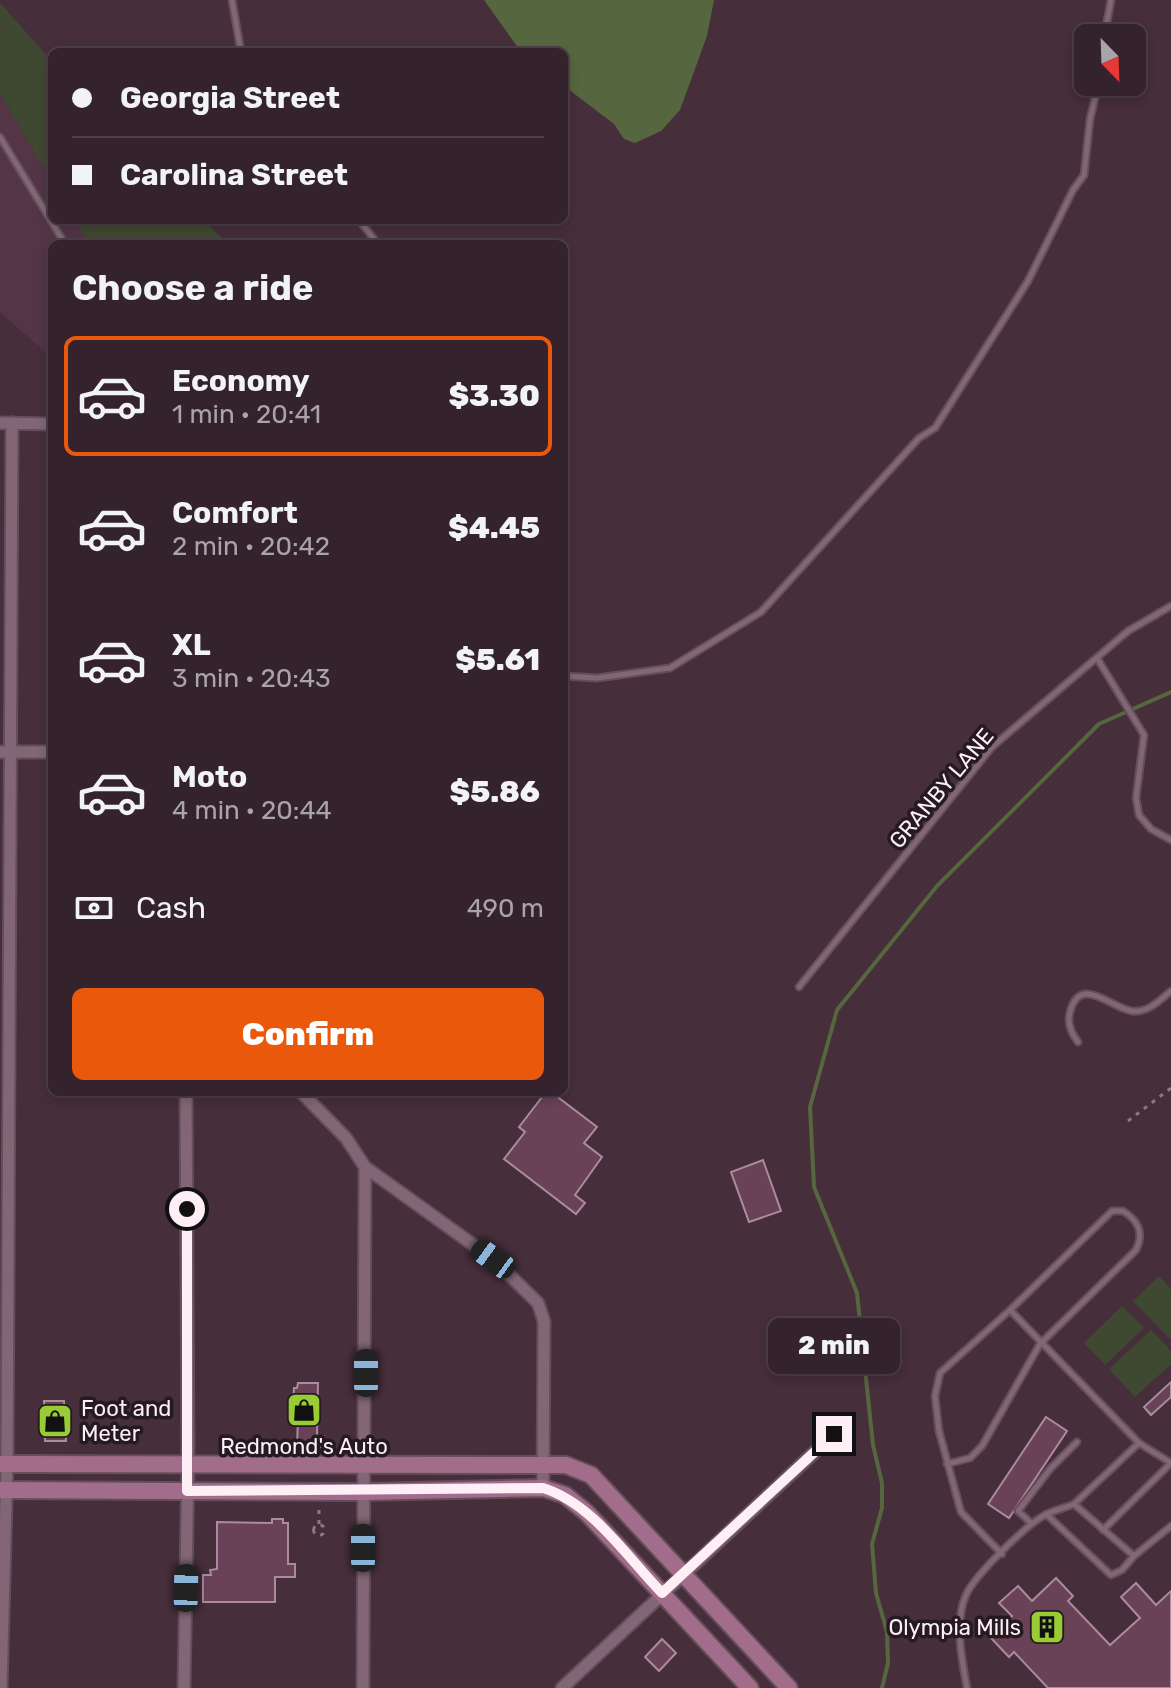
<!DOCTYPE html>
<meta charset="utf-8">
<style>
body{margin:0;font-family:Rubik,sans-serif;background:#3f2f38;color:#f1f3f6;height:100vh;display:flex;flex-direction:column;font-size:30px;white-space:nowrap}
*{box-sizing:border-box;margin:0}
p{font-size:26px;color:#a9a4a9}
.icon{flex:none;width:44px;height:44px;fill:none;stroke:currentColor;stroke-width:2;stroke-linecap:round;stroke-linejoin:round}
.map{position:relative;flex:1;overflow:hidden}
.panel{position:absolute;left:48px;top:240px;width:520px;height:856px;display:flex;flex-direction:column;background:#34222c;border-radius:12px;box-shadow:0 4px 12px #0003,0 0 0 2px #4e3f48}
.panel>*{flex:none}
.top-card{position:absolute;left:48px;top:48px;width:520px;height:176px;border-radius:12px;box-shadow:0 4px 12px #0003,0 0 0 2px #4e3f48;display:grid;align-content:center;height:176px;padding:0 24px;background:#34222c}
.needle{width:52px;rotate:157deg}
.controls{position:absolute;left:1074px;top:24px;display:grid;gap:16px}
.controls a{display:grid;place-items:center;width:72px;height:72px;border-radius:12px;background:#34222c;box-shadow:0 4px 12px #0003,0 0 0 2px #4e3f48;font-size:40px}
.end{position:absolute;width:36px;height:36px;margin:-18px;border:10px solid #feeef6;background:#111;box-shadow:0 0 0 4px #111}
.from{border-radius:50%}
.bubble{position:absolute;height:56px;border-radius:12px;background:#34222c;box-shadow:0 4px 12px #0003,0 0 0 2px #4e3f48;font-size:26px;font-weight:800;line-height:56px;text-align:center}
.car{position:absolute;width:24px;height:48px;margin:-24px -12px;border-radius:10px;box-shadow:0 0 6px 2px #0007;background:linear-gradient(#222 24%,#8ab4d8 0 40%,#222 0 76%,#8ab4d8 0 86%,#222 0)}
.top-card b{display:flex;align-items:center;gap:28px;height:76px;font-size:30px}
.top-card b+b{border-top:2px solid #4e3f48}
.top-card i{width:20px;height:20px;background:#f1f3f6}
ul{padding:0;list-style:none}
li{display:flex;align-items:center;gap:24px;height:120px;margin:0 16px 12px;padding:0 8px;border:4px solid transparent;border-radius:12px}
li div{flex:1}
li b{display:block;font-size:30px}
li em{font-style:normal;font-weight:800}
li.active{border-color:#ea580c}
li>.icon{width:72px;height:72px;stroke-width:1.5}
h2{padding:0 24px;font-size:36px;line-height:96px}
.pay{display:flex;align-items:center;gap:20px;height:88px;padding:0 24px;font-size:30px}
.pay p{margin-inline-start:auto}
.button{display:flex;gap:16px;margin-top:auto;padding:16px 24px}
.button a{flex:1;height:92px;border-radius:12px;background:#ea580c;color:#fff;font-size:32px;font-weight:800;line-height:92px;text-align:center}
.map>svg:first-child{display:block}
.built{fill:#533546}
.green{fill:#3f4931}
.water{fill:#56663e}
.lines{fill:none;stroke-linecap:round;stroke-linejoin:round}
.stream{stroke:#56663e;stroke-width:4}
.building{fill:#6a4258;stroke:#aa8c9c;stroke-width:2}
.lane-casing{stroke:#634e59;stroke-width:9}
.street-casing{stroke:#634e59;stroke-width:15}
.secondary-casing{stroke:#634e59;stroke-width:20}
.path{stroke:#8d7883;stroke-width:3;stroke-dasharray:4 6;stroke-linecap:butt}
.lane{stroke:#826675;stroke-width:5}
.street{stroke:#826675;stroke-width:11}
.secondary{stroke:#a26d8b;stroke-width:16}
.route{stroke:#feeef6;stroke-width:10}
.labels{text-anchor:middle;stroke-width:7;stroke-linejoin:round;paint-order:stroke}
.street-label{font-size:22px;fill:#feeef6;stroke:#251a20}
.poi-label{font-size:22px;fill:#feeef6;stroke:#251a20;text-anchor:start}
</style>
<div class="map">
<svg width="1171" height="1688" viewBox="0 0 1171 1688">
<rect width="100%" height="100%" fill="#462e3b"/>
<path class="built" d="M0,94L52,182V220H75L89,244H52V358L0,312Z"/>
<path class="green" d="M0,3L52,61V182L0,94Z
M75,220H204L228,244H89Z
M1159,1276L1171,1289V1340L1133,1301Z
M1122,1306L1144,1328L1105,1365L1084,1343Z
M1151,1330L1171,1351V1364L1135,1397L1109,1369Z"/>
<path class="water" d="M484,0H714L707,36L680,110L661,131L635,143L624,139L614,124L568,89L564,52H521Z"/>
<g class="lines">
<path class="stream" d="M882,1688L888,1663L887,1632L876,1593L872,1544L882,1508V1483L873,1445L857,1293L814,1187L810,1107L837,1010L937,886L1099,724L1171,692"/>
</g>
<path class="building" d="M546,1092H551L597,1127L584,1143L602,1157L575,1195L585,1203L576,1214L504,1159L525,1132L519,1127Z
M763,1160L781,1211L749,1222L731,1172Z
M1171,1382V1397L1151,1415L1144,1407Z
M298,1383H318L317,1436H324V1447H297L298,1417H290V1403H293L294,1388H297Z
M44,1401H64L66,1441H45Z
M1046,1417L1067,1431L1009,1518L988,1504Z
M272,1519H283V1523H288V1564H295V1577H275V1602H203V1575H211L210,1570L217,1569V1522L272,1523Z
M1056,1578L1073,1596L1068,1601L1110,1645L1140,1618L1121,1597L1136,1583L1156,1605L1171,1591V1688H1048L1014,1652L1009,1657L990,1637L1012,1616L999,1603L1018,1586L1032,1601Z
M662,1639L676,1653L659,1671L645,1657Z"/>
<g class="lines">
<g class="lane-casing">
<path id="lane" d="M232,0L241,52
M1104,38L1111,0
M0,137L65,244
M359,220L378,244
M1097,658L1144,735L1136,798L1139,815L1151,829L1171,840
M564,676L597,678L670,668L761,612L919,438L935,428L1028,281L1073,190L1084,175L1090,119L1099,82
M799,987L992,747L1128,631L1171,606
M1078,1042C1071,1033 1067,1023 1070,1012C1080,973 1112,1009 1132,1011C1148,1013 1160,1000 1171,991
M947,1464L970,1458L982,1446L1040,1344L1136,1250C1144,1233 1139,1221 1123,1211H1112L1010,1310
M1074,1504L1139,1443
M1046,1514L1111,1575L1122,1570L1134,1556
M1031,1523L1018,1511L1050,1469L1077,1442
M1103,1530L1171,1463
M1002,1554L961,1512L939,1431L935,1396L940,1373L1010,1310L1139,1443L1171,1463
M967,1688C962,1661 954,1621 966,1595C974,1576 1026,1525 1045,1515C1054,1510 1065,1508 1074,1504L1134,1556L1171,1526"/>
</g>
<g class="street-casing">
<path id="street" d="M0,423L52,424
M0,752H52
M301,1092L346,1138L365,1167L493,1259L538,1303L544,1321L543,1488
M1,1688L7,1464L12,423
M184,1688L188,1464L186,1092
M363,1688L365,1167
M562,1688L834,1434"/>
</g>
<g class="secondary-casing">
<path id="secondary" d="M0,1464L566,1465L591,1475L789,1688
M0,1490L363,1492L543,1488L565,1495L587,1513L750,1688"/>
</g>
<path class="path" d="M1128,1121L1171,1088
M319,1524V1507
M313.5 1530a5.5 5.5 0 1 1 11 0a5.5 5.5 0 1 1-11 0Z"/>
<use href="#lane" class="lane"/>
<use href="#street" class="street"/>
<use href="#secondary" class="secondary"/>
</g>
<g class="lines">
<path class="route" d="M187,1209V1491L543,1488C592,1503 627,1557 662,1593L834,1434"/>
</g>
<defs>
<g id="shop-square" transform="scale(1.8)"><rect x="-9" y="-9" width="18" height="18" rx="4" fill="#99cb35" stroke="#251a20"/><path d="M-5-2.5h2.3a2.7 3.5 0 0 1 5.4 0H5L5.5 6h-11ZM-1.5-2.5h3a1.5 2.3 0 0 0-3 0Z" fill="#111"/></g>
<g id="building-square" transform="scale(1.8)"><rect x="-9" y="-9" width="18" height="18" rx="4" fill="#99cb35" stroke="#251a20"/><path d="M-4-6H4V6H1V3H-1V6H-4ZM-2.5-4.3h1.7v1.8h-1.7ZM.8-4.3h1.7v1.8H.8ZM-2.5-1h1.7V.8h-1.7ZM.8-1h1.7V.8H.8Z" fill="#111"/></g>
</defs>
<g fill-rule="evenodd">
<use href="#shop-square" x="304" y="1410"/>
<use href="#shop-square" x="55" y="1421"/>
<use href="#building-square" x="1047" y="1627"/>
</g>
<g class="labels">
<g class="street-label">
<text transform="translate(941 788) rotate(-50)" y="8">GRANBY LANE</text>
</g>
<g class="poi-label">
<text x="81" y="1416">Foot and<tspan x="81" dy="25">Meter</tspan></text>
<text x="304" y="1454" text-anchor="middle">Redmond's Auto</text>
<text x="1021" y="1635" text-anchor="end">Olympia Mills</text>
</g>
</g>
</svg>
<div class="controls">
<a><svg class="needle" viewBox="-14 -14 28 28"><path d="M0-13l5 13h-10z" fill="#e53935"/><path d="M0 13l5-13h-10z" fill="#a9a4a9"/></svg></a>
</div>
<i class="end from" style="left:187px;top:1209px"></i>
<i class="end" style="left:834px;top:1434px"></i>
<div class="bubble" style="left:768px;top:1318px;width:132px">2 min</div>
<i class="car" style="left:493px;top:1259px;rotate:306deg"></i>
<i class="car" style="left:366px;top:1373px;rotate:0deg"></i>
<i class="car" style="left:363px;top:1548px;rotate:0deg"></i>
<i class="car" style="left:186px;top:1588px;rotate:1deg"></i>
<div class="top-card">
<b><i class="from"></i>Georgia Street</b>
<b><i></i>Carolina Street</b>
</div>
<section class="panel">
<h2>Choose a ride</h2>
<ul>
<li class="active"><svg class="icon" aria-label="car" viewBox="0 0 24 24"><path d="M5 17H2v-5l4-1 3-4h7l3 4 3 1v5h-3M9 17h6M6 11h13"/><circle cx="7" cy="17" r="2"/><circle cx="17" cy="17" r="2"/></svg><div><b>Economy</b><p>1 min · 20:41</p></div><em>$3.30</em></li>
<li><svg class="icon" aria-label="car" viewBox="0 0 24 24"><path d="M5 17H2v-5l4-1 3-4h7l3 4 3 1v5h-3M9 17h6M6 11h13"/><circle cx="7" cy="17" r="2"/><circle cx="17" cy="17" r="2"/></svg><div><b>Comfort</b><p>2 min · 20:42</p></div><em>$4.45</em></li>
<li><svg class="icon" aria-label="car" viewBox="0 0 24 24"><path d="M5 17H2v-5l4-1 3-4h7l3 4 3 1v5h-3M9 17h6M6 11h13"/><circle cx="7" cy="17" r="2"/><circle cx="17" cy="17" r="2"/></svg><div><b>XL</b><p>3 min · 20:43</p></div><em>$5.61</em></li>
<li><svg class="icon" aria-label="car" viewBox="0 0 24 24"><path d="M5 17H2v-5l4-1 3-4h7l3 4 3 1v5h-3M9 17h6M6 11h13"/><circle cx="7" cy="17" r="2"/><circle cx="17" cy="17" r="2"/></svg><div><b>Moto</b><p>4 min · 20:44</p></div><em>$5.86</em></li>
</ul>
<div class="pay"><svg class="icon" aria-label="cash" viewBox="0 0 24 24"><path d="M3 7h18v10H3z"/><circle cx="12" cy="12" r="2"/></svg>Cash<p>490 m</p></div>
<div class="button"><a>Confirm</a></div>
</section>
</div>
